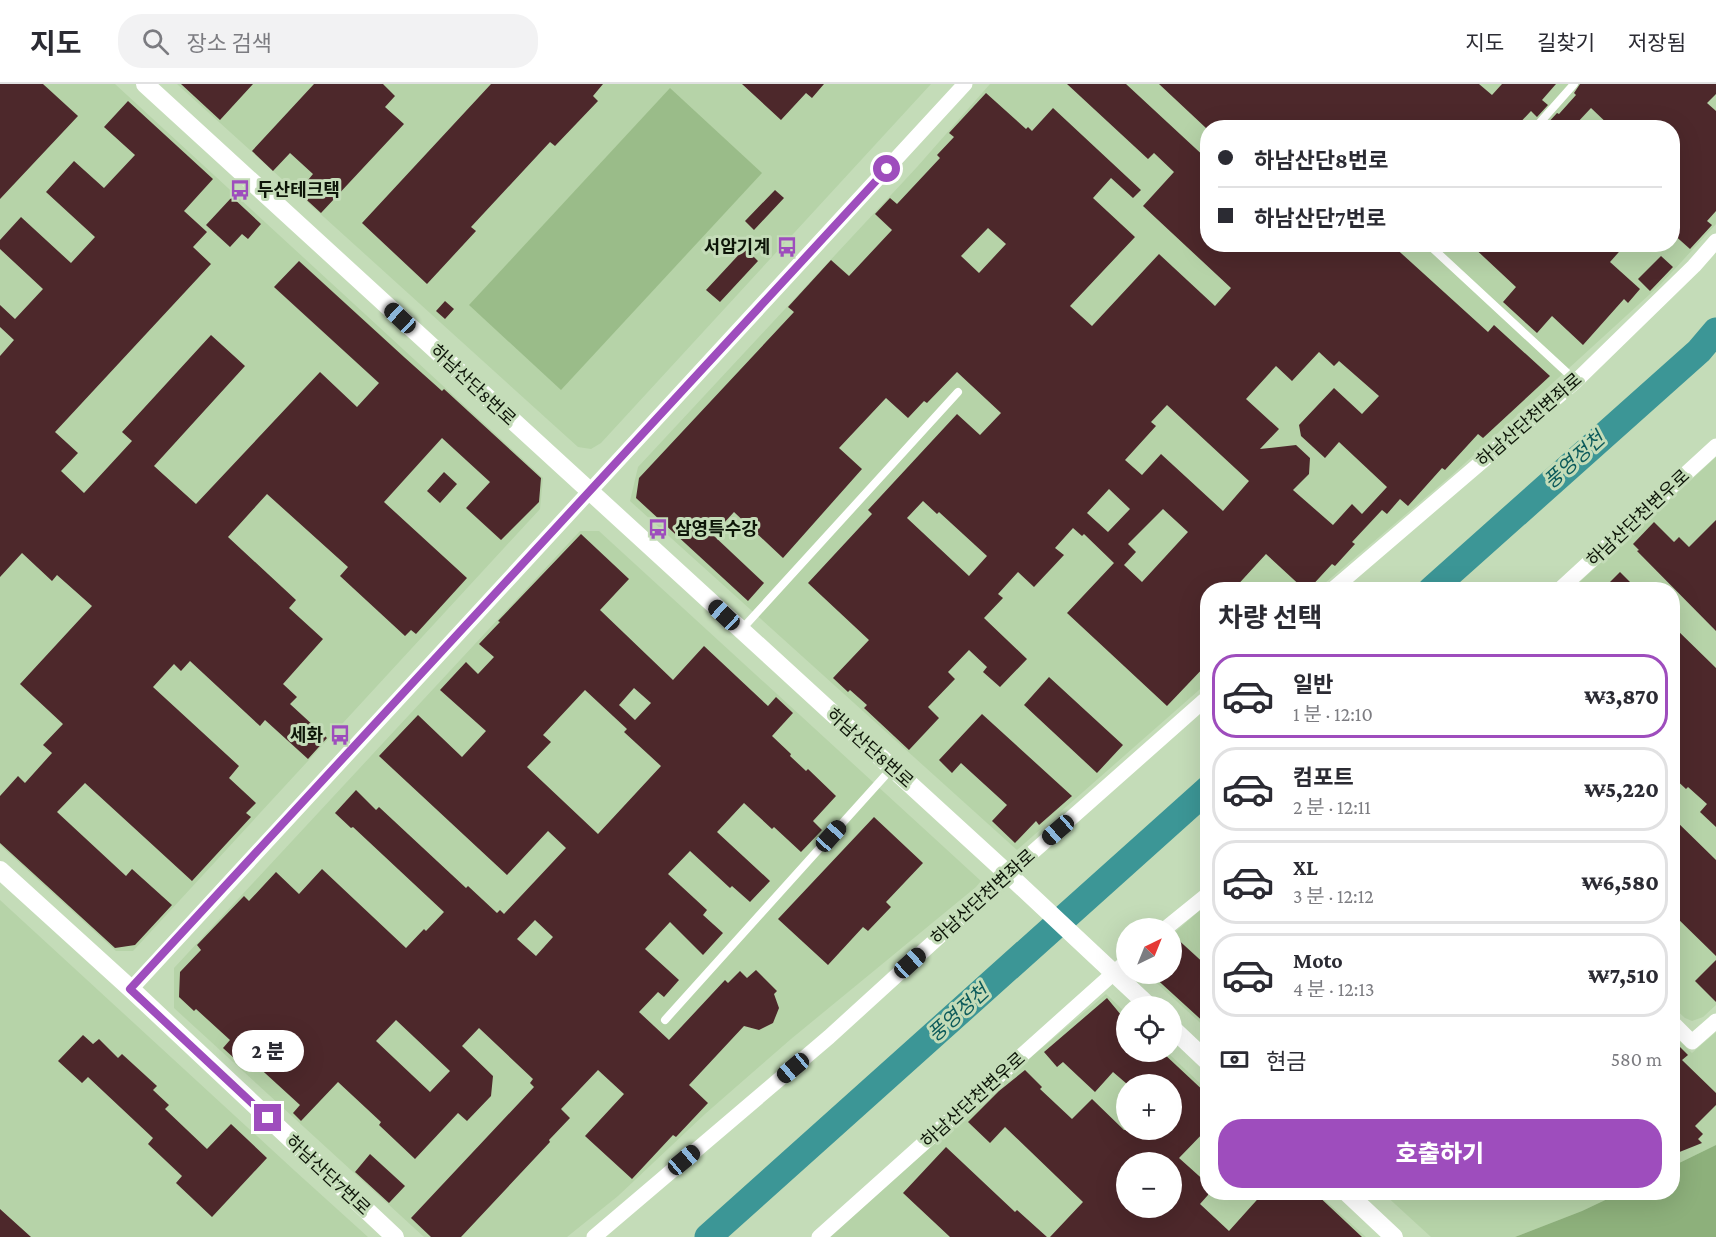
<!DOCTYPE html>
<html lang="ko">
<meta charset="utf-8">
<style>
body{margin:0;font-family:"Crimson Pro","Noto Sans KR",serif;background:#f2f2f3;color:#2b2b33;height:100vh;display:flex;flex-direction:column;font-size:22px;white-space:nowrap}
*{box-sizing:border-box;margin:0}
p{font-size:20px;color:#7c7c81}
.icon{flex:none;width:33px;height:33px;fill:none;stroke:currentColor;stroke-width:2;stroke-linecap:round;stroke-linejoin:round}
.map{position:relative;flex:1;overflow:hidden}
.side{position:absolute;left:1200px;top:498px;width:480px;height:618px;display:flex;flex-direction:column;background:#fff;border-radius:24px;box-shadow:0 6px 24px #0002}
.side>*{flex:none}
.banner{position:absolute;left:1200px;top:36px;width:480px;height:132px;border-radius:24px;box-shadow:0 6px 24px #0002;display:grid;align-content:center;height:132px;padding:0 18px;background:#fff}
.needle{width:39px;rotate:43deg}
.controls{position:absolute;left:1116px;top:834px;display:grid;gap:12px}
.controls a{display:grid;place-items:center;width:66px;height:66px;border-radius:50%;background:#fff;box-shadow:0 6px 24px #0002;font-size:30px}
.end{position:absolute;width:27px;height:27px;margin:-14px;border:8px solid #9e4dbd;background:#fff;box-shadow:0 0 0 3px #fff}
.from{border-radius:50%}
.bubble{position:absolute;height:42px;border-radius:21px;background:#fff;box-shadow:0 6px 24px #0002;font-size:20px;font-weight:800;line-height:42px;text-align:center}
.car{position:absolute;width:18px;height:36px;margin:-18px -9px;border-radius:8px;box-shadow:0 0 4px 2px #0007;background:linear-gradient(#222 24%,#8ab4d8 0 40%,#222 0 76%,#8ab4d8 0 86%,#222 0)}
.banner b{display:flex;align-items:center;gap:21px;height:57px;font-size:22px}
.banner b+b{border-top:2px solid #e1e1e2}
.banner i{width:15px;height:15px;background:#2b2b33}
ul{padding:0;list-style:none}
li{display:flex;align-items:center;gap:18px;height:84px;margin:0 12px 9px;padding:0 6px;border:3px solid #e1e1e2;border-radius:24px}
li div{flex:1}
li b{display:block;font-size:22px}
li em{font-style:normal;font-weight:800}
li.selected{border-color:#9e4dbd}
li>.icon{width:54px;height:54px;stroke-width:1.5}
h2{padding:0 18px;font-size:27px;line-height:72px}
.pay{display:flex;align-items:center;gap:15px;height:66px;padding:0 18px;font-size:22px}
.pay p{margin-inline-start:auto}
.primary-button{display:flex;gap:12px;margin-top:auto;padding:12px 18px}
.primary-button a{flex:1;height:69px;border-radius:24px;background:#9e4dbd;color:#fff;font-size:24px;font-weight:800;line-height:69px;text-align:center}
header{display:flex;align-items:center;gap:36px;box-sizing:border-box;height:84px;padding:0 30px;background:#fff;border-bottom:2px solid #e1e1e2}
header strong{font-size:28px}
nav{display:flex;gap:33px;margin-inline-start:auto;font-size:21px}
.search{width:420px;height:54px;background:#f2f2f3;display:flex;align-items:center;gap:15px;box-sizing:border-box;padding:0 21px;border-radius:24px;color:#7c7c81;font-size:22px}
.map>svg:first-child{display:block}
.built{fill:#b6d3a8;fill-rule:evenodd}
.green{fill:#9abc89}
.forest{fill:#8db07b}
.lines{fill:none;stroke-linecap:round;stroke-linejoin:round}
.river{stroke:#3c9696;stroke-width:27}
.building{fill:#4d282b;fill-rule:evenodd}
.service{stroke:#fff;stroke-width:8}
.minor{stroke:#fff;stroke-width:15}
.tertiary{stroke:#fff;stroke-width:18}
.route{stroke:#9e4dbd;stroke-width:8}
.labels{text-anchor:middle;stroke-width:6;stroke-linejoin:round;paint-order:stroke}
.poi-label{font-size:18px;font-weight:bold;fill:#0d1508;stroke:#c4dcb8;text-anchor:start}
.street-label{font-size:18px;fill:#0d1508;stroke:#c4dcb8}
.water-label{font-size:20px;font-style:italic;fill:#0c5a5a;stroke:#c4dcb8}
</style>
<header>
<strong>지도</strong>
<div class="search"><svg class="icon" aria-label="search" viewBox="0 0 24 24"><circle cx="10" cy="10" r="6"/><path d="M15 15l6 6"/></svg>장소 검색</div>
<nav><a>지도</a><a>길찾기</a><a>저장됨</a></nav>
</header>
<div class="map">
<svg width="1716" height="1153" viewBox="0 0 1716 1153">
<rect width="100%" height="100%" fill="#c4dcb8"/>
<path class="built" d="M0,0H115L543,394L540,425L133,867H116L0,761Z
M177,0H931L601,359L591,365L578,363Z
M990,0H1716V140L1661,200L1452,391L1318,505L1208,506L1207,599L1017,766L630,417L638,383L917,83ZM1208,44H1672V160H1208Z
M1716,373V921L1703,933L1692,937L1685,934L1672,922V506H1571Z
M580,447H599L981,797L976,803L791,955L705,1030L618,1112L567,1153H424L174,924V884Z
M0,816L295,1087L368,1153H0Z
M1207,820V945L1147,890H1172V851Z
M1106,910L1126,929V968H1167L1207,1006L1208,1108L1317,1109L1366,1153H829L1036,969ZM1126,1000H1172V1046H1126ZM1126,1078H1172V1124H1126Z
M1716,948V1061L1673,1082L1672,950L1692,969Z
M1383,1109H1620L1582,1127L1515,1153H1431Z"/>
<path class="green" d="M670,4L762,89L561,306L469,221Z"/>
<path class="forest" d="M1716,1061V1153H1515L1582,1127L1620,1109L1672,1108L1673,1082Z"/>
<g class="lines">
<path class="river" d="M1431,506L1699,267L1716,247
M708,1153L1208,705"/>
</g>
<path class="building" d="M0,0H43L78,32L0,115Z
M181,0H253L220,36Z
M314,0H383L395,12L385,23L404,40L321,129L298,108L313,90L290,69L273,87L252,67Z
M491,0H603L593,12L598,17L555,62L550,58L471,143L476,147L427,200L362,139Z
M742,0H824L812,14L806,9L781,36Z
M1067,0H1126L1208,76V160H1391L1488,248L1494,241L1550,292L1483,354L1478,350L1445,386L1442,384L1408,422L1400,415L1387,430L1382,426L1352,458L1355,460L1335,482L1332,480L1308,506H1305L1266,470L1233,506H1208V579L1167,622L1067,529L1114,479L1084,450L1082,452L1073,444L1055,464L1064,471L1034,503L1018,488L998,510L1003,514L984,534L1027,575L1000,603L983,588L987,583L969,566L948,588L955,595L928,623L939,634L909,666L864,624L867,621L850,606L848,608L833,594L869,556L808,499L872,430L868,426L957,330L980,351L1001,329L957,288L927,319L924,317L908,334L886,314L839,364L862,385L783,474L734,428L713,451L764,499L748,517L636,414L639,394L794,228L788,223L831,176L849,192L892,146L875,130L890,114L897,120L940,74L937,71L954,53L949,49L986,9L1026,45L1028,43L1032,47L1053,24L1141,106L1133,114L1111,94L1093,114L1135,153L1070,222L1092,242L1159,170L1215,222L1231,204L1143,122L1174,88L1154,69L1148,75ZM988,144L1006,160L979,189L961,172ZM1319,268L1334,282L1339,277L1379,312L1362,330L1334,304L1299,341L1301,352L1325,374L1339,358L1387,403L1362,430L1352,420L1333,441L1293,406L1309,390L1310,374L1296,361L1260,365L1279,345L1246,315L1276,282L1292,297ZM1167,321L1249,397L1223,427L1161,370L1142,391L1125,376L1156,342L1151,338ZM1109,405L1130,425L1108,448L1087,429ZM923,417L937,430L939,428L987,472L969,492L907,434ZM1163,425L1188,448L1142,498L1124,481L1136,468L1128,460Z
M1159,0H1479L1492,11L1502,0H1556L1542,16L1548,21L1537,33L1531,27L1515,44H1206Z
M1580,0H1716V10L1707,19L1716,27V127L1707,137L1712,141L1690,165L1672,149V44H1612L1591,24L1576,40L1573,37L1570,41L1573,44H1547L1546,41L1557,29L1559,30L1576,11L1574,9Z
M128,17L213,95L184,127L207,148L193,163L211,180L55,348L78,369L61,387L84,409L132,357L122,348L211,251L245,282L154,382L196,420L320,288L357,323L379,299L274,203L299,177L404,273L442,307L444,305L541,394L539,418L501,456L466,424L490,398L442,354L384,418L467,494L416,550L411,546L405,552L340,492L348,483L267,410L228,453L296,516L289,524L323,555L283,600L297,613L290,620L327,654L308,675L265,636L260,642L190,577L181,587L174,580L153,603L239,682L229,694L256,719L246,729L251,733L192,797L85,699L57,728L126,792L132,785L172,821L135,861L115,864L0,759V712L18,692L25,699L52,669L43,661L63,640L20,600L92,522L57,491L52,497L22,469L0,493V272L14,256L0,243V221L15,235L43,205L0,165V156L21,133L71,179L95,153L46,108L74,77L104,104L135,71L104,43Z
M775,106L784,114L754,146L745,137Z
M232,113L261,140L248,155L242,150L230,163L206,141Z
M1470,160H1626L1610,178L1640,205L1628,219L1624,215L1583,261L1552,232L1537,249L1503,218L1516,203Z
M745,164L758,177L720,218L706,206Z
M1661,172L1673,183L1650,207L1638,195Z
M445,217L454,225L445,235L436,227Z
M444,388L457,400L440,419L427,407Z
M1716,436V547L1637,467L1639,466L1633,460L1654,438L1674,458L1679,453L1689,463Z
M581,450L629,495L600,526L673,596L704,562L768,622L776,613L793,629L772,652L791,670L790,672L806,687L808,685L836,712L813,737L822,746L801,768L774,743L772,745L744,719L717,748L770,797L750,818L732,802L730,804L690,767L668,790L707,826L703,831L723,849L703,871L670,838L645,865L679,896L664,913L658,908L639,928L669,956L725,896L728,899L740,887L747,894L756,886L777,907L774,910L779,924L773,939L759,946L744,942L689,1001L708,1019L676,1053L673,1051L632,1095L585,1052L624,1010L598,986L561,1025L570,1034L549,1056L550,1058L461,1153H431L411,1134L534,1003L530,999L533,995L479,944L462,962L493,992L491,1012L467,1037L458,1029L415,1075L379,1041L381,1038L338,998L301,1037L293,1029L300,1021L254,979L247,986L223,964L230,956L196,925L194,927L179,913L180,888L201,866L197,861L244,812L249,817L276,788L299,810L322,785L406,864L424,845L426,847L444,828L353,743L351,744L335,729L356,706L376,726L379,723L466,804L468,802L497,829L500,826L504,830L566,764L548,747L507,791L379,672L418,631L462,673L486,647L440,606L466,578L478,590L494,573L479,560L500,538L498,537ZM634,604L651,619L635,636L619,621ZM585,606L627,645L624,648L661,682L598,750L527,683L551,658L543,651ZM535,836L553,853L536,872L517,855ZM396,936L450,987L430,1008L376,957Z
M1620,488L1638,506H1602Z
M1672,541L1716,584V743L1700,728L1707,720L1688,703L1686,705L1672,692Z
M1049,593L1123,661L1097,689L1024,621Z
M982,630L1072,712L1039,741L1036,737L1015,759L992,737L1007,721L961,679L952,689L939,676Z
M874,733L923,779L886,818L891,823L868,847L863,843L828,881L778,835Z
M1672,733L1716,776V872L1672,829Z
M1173,851L1208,883V942L1151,890H1172V852Z
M1716,876V918L1695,897Z
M1107,914L1126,937V968H1162L1208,1011V1044L1179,1074L1208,1100V1111L1200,1120L1229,1147L1264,1108H1314L1362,1153H1050L1083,1118L1005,1043L990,1059L968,1038L999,1007L1025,986L1042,1003L1040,1005L1072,1035L1092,1015L1124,1046H1172V1000H1127L1113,988L1095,1008L1063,978L1057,983L1044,968ZM1126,1078H1172V1124H1126Z
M83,951L93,960L99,955L118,974L122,970L157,1002L153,1006L169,1021L165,1025L207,1065L231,1040L267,1074L212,1133L176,1099L182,1092L148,1060L153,1054L88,993L82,999L58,977Z
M1672,955L1688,971L1682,976L1716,1009V1021L1695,1042L1703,1050L1698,1055L1702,1059L1672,1071Z
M946,1063L1015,1128L1017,1126L1047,1153H950L903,1109Z
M370,1070L405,1102L389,1119L355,1088Z
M0,1125L31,1153H0Z"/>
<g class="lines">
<path class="service" d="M1535,44L1574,0
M1428,160L1576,297
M742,545L958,308
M665,936L892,684"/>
<path class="minor" d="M1332,506L1576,297L1694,182L1716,157
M1559,506L1716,362
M1166,844L1208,810
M131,905L965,0
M1672,938L1692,958L1716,937
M594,1153L829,953L1008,790L1208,613
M819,1153L1126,878"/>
<path class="tertiary" d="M145,0L1008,790L1149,922
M0,786L131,905L395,1153
M1172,944L1208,978
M1346,1108L1394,1153"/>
</g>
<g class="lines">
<path class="route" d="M268,1034L130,905L887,85"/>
</g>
<defs>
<g id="bus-bare" transform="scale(1.62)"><path d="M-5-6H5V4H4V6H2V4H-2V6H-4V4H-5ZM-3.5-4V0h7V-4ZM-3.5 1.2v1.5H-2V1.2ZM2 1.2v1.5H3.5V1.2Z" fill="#9e4dbd" stroke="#c4dcb8" stroke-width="2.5" paint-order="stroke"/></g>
</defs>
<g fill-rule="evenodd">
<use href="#bus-bare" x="240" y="106"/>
<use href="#bus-bare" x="787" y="163"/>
<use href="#bus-bare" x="658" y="445"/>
<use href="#bus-bare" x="340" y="651"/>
</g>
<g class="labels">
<g class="poi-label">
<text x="257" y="112">두산테크택</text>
<text x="770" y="169" text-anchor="end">서암기계</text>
<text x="675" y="451">삼영특수강</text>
<text x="323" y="657" text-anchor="end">세화</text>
</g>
<g class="street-label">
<text transform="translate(473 301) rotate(43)" y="6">하남산단8번로</text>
<text transform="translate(1529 336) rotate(-41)" y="6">하남산단천변좌로</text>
<text transform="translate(1638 434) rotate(-43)" y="6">하남산단천변우로</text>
<text transform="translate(870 664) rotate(42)" y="6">하남산단8번로</text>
<text transform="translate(983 813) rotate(-42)" y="6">하남산단천변좌로</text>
<text transform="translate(973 1016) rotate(-42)" y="6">하남산단천변우로</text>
<text transform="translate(328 1091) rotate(43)" y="6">하남산단7번로</text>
</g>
<g class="water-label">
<text transform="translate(1574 376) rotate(-42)" y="7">풍영정천</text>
<text transform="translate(958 929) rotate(-42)" y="7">풍영정천</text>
</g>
</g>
</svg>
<div class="controls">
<a><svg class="needle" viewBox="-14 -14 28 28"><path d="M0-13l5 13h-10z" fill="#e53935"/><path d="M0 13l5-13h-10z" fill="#7c7c81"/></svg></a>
<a><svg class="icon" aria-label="locate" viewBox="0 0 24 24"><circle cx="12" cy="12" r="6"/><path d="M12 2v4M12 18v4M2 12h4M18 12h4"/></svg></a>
<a>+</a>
<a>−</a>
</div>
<i class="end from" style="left:887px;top:85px"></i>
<i class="end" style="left:268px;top:1034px"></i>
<div class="bubble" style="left:232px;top:946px;width:72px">2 분</div>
<i class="car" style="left:400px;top:234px;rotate:313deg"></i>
<i class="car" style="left:724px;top:531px;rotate:313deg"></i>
<i class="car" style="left:1058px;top:746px;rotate:229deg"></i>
<i class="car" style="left:831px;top:752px;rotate:42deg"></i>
<i class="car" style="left:910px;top:879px;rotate:48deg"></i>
<i class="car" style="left:793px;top:984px;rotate:230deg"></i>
<i class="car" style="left:684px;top:1076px;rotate:50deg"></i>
<div class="banner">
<b><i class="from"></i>하남산단8번로</b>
<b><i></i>하남산단7번로</b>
</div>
<section class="side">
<h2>차량 선택</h2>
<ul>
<li class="selected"><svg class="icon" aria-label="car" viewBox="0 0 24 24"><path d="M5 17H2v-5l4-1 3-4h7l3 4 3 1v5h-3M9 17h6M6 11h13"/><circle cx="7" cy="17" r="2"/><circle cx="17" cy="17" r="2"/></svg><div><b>일반</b><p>1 분 · 12:10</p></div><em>₩3,870</em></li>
<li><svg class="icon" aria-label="car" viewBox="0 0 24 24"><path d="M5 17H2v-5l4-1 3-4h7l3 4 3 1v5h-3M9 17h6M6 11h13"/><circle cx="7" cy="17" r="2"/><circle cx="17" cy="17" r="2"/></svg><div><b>컴포트</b><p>2 분 · 12:11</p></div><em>₩5,220</em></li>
<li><svg class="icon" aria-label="car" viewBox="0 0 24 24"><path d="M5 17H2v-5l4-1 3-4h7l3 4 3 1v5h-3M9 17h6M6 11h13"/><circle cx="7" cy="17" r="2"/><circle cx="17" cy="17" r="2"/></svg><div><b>XL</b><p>3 분 · 12:12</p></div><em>₩6,580</em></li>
<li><svg class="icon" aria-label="car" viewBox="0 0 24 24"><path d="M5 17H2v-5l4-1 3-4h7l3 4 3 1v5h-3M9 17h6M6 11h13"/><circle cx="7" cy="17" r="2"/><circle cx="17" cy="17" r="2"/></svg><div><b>Moto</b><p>4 분 · 12:13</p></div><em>₩7,510</em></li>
</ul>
<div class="pay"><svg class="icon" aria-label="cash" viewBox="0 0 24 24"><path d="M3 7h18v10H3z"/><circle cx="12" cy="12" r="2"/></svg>현금<p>580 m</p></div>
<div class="primary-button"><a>호출하기</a></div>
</section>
</div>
